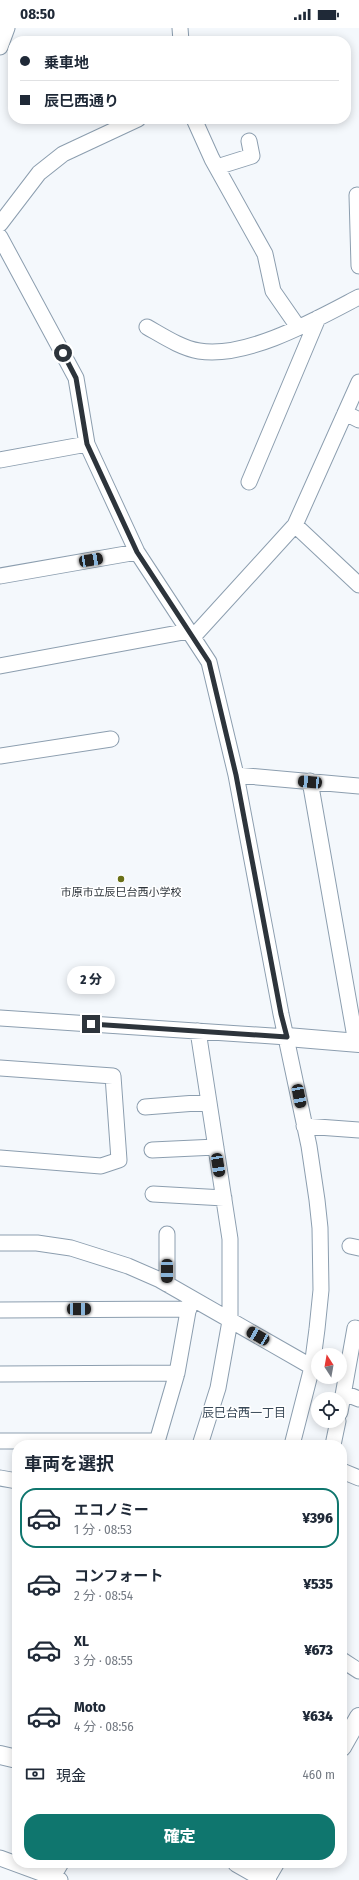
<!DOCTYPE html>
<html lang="ja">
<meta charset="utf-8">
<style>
body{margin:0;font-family:"Fira Sans Condensed","Noto Sans JP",sans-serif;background:#f2f2f3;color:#1f2937;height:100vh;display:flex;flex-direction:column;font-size:15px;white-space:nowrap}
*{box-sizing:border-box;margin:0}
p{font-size:13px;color:#747a83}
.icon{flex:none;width:22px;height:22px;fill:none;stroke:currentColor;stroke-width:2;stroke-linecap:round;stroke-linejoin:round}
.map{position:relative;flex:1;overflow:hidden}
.details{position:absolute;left:12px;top:1412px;width:335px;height:428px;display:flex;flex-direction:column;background:#fff;border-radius:16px;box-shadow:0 2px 10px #0003}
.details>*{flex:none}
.top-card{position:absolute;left:8px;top:8px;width:343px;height:88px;border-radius:16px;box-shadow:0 2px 10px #0003;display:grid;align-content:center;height:88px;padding:0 12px;background:#fff}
.needle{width:26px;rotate:349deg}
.fabs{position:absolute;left:311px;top:1320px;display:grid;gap:8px}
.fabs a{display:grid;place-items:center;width:36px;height:36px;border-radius:50%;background:#fff;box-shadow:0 2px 10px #0003;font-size:20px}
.end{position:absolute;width:18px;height:18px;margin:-9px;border:5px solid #2d343b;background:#fff;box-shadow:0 0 0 2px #fff}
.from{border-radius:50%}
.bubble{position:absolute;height:28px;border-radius:14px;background:#fff;box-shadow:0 2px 10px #0003;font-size:13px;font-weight:800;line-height:28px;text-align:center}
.car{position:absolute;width:12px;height:24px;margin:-12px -6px;border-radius:5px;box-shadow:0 0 3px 1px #0007;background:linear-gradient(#222 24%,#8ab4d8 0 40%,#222 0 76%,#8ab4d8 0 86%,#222 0)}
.top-card b{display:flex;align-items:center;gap:14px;height:38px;font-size:15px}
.top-card b+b{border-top:1px solid #e0e1e3}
.top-card i{width:10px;height:10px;background:#1f2937}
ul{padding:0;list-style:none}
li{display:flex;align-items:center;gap:12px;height:60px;margin:0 8px 6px;padding:0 4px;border:2px solid transparent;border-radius:16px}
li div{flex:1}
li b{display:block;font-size:15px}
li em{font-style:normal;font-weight:800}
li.active{border-color:#0f766e}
li>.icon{width:36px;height:36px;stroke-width:1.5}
h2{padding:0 12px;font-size:18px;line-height:48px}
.pay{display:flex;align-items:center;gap:10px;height:44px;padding:0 12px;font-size:15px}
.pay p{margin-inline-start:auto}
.action{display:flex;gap:8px;margin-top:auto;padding:8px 12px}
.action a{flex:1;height:46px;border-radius:16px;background:#0f766e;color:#fff;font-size:16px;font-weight:800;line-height:46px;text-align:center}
.status{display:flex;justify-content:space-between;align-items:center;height:28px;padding:0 20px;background:#fff;direction:ltr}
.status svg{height:11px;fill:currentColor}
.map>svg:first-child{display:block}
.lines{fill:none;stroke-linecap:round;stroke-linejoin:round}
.minor-casing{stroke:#8c9eaf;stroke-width:17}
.tertiary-casing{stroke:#8c9eaf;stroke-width:20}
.minor{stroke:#fff;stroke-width:15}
.tertiary{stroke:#fff;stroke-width:18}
.route{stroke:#2d343b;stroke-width:5}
.poi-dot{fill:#697017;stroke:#fff;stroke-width:1.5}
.labels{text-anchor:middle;stroke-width:3;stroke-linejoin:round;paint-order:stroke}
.poi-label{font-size:11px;fill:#2d343b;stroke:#fff}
.neighbourhood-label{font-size:12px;fill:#384857;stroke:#fff}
</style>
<div class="status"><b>08:50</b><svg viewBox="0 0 49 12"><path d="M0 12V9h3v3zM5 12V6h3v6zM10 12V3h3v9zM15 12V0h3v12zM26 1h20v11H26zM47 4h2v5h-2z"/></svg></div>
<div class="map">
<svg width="359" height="1852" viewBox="0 0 359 1852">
<rect width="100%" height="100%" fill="#f4f8fc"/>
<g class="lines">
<g class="minor-casing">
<path id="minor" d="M180,0L181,13
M0,19L7,0
M194,91L212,131L265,226L273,263L298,299
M217,139L252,128L249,113
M357,167L359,238
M0,196L39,145L63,126L138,91
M0,209L76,350L87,416L137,524L209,634L236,747L281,986L309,1118L317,1172L320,1200L321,1262L317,1301L312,1339L292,1417
M147,299C163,308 181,320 199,323C247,331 317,291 359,269
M345,385L359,392
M0,432L87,416
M249,454L318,290
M295,497L359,557
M0,548L137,524
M193,609L295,497L359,354
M0,638L189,603
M0,728L111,711
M236,747L359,758
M310,753L356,1015
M0,990L287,1009
M198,1003L230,1211V1293L218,1360L200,1417
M0,1040L113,1048L119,1132L101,1138L0,1130
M145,1079L209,1074
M304,1098L359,1102
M152,1122L216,1119
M153,1166L224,1170
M0,1215H37L71,1220L128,1238L160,1252L312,1339
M350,1218L359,1220
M167,1256V1206
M0,1282L189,1281
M0,1346L177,1345
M344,1365L359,1371
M340,1384L355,1300L359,1301
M0,1413H158
M156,1417L177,1345L190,1272
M333,1417L338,1393
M342,1443L359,1450
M0,1450L17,1453
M342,1632L359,1643
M0,1830L60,1852
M51,1852L61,1835"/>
</g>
<g class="tertiary-casing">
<path id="tertiary" d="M287,1009L359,1015
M342,1719L359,1689
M0,1727L17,1731
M237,1835L267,1852
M265,1852L275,1835"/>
</g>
<use href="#minor" class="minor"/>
<use href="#tertiary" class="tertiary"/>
</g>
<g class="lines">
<path class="route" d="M63,325L76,350L87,416L137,524L209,634L236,747L281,986L287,1009L91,996"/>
</g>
<circle class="poi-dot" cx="121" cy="851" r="4"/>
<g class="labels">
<g class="poi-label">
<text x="121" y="868">市原市立辰巳台西小学校</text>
</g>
<g class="neighbourhood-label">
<text x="244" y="1389">辰巳台西一丁目</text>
</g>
</g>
</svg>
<div class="fabs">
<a><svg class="needle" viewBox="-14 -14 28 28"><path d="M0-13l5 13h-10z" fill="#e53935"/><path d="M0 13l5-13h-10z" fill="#747a83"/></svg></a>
<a><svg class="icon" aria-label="locate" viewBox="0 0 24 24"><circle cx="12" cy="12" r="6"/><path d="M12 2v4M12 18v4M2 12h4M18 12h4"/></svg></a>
</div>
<i class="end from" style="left:63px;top:325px"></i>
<i class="end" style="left:91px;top:996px"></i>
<div class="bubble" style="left:67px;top:938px;width:48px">2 分</div>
<i class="car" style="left:91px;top:532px;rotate:80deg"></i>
<i class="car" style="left:310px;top:754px;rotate:275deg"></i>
<i class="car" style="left:299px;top:1068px;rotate:169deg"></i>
<i class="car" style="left:218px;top:1137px;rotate:171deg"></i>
<i class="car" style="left:167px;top:1243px;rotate:180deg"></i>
<i class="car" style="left:79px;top:1281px;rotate:90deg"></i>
<i class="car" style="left:258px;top:1308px;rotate:300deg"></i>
<div class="top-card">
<b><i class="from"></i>乗車地</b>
<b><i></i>辰巳西通り</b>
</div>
<section class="details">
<h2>車両を選択</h2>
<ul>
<li class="active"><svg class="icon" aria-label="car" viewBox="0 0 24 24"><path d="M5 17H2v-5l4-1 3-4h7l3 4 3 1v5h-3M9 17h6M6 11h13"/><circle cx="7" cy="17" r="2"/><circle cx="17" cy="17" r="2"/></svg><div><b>エコノミー</b><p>1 分 · 08:53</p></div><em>¥396</em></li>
<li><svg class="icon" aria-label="car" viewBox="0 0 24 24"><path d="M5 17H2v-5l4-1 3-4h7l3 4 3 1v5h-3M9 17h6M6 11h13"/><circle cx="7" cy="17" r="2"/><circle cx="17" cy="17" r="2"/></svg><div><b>コンフォート</b><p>2 分 · 08:54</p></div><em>¥535</em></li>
<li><svg class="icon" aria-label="car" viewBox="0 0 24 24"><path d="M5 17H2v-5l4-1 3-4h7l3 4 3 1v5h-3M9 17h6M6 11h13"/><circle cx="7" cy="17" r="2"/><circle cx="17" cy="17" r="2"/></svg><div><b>XL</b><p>3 分 · 08:55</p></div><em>¥673</em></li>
<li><svg class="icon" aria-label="car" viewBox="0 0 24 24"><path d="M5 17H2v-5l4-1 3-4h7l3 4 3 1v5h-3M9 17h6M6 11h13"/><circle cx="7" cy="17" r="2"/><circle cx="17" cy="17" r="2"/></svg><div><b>Moto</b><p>4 分 · 08:56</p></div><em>¥634</em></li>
</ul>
<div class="pay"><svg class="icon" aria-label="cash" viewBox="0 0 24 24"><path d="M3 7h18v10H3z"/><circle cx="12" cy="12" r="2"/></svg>現金<p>460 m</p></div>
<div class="action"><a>確定</a></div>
</section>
</div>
